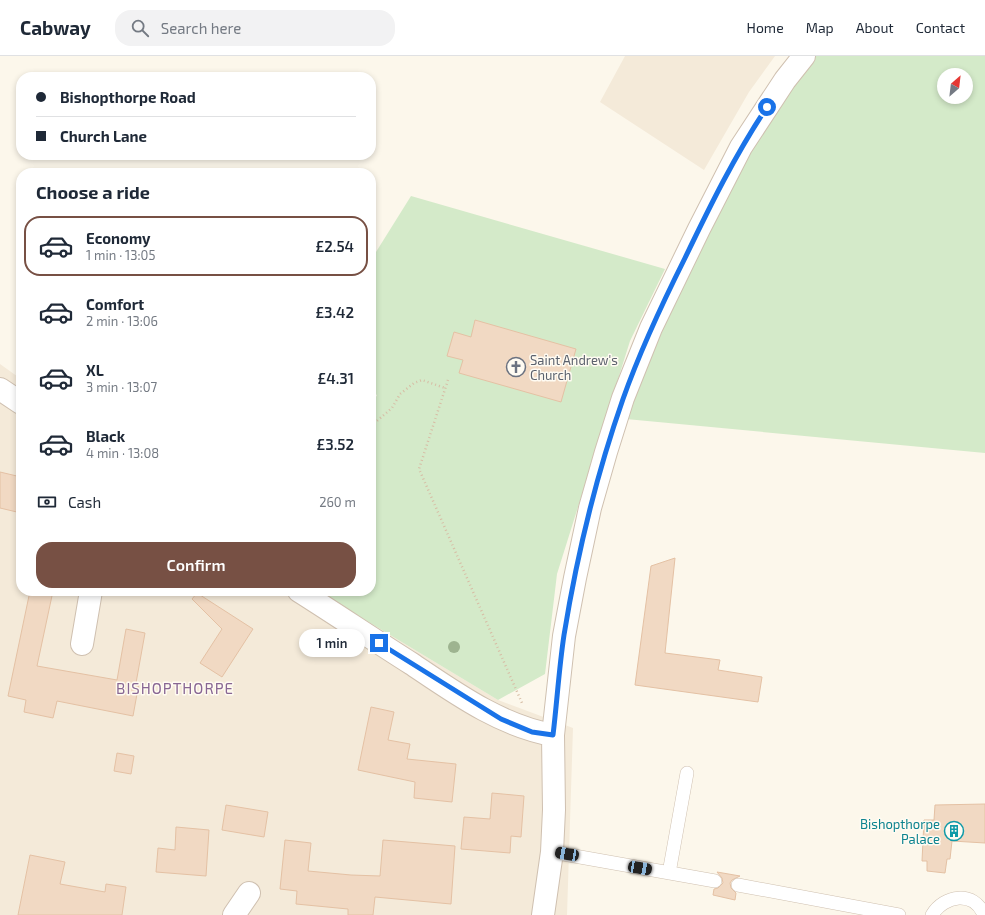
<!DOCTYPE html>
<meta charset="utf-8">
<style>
body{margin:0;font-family:"Exo 2",sans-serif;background:#f2f2f3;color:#1f2937;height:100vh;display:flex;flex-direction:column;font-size:15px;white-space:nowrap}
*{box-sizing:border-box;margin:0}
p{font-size:13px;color:#747a83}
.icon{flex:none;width:22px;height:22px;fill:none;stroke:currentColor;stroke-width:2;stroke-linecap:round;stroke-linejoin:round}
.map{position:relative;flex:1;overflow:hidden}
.drawer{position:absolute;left:16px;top:112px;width:360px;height:428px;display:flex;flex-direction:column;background:#fff;border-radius:16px;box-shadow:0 2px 6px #0003}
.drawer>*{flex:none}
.top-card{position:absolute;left:16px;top:16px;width:360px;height:88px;border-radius:16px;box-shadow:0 2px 6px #0003;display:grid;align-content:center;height:88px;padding:0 20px;background:#fff}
.needle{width:26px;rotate:28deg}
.controls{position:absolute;left:937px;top:12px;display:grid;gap:8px}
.controls a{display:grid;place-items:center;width:36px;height:36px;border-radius:50%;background:#fff;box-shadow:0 2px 6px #0003;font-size:20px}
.end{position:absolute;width:18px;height:18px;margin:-9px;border:5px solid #1a73e8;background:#fff;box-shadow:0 0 0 2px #fff}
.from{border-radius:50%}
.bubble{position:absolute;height:28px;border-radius:14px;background:#fff;box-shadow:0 2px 6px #0003;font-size:13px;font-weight:600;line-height:28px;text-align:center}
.car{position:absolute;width:12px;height:24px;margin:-12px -6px;border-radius:5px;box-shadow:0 0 3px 1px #0007;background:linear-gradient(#222 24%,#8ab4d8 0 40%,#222 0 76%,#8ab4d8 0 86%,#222 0)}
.top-card b{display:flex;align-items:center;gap:14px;height:38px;font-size:15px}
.top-card b+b{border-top:1px solid #e0e1e3}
.top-card i{width:10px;height:10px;background:#1f2937}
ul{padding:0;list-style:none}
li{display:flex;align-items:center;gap:12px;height:60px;margin:0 8px 6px;padding:0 12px;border:2px solid transparent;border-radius:16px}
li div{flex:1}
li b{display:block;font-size:15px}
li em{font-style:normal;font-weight:600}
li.active{border-color:#775044}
li>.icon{width:36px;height:36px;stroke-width:1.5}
h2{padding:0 20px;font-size:18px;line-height:48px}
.pay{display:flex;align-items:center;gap:10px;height:44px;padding:0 20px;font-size:15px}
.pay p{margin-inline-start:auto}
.action{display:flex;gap:8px;margin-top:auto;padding:8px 20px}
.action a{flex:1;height:46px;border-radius:16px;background:#775044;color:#fff;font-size:16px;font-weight:600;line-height:46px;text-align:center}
header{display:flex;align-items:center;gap:24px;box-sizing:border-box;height:56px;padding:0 20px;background:#fff;border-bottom:1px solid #e0e1e3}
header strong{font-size:19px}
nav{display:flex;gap:22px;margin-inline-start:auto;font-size:14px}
.search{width:280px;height:36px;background:#f2f2f3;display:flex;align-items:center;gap:10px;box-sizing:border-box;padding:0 14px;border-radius:16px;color:#747a83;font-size:15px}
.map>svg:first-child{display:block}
.residential{fill:#f4ead9}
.green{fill:#d4eac9;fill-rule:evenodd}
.building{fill:#f1d9c3;stroke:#e4c1a4}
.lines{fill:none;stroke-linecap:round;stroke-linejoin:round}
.service-casing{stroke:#cfc0b0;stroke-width:14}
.minor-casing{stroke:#cfc0b0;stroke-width:24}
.tertiary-casing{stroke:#cfc0b0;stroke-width:24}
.path{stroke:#d7bda5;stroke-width:2.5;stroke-dasharray:1 3;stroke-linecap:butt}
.service{stroke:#fff;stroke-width:13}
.minor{stroke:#fff;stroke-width:22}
.tertiary{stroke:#fff;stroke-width:22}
.tree{fill:#9eb490}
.route{stroke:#1a73e8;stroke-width:5}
.labels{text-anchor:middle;stroke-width:3;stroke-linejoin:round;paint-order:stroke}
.worship-label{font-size:13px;fill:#5b616d;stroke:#fffbf2;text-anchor:start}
.culture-label{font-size:13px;fill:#0d838f;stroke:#fffbf2;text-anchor:end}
.quarter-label{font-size:15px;letter-spacing:1px;fill:#886693;stroke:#fffbf2}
</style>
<header>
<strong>Cabway</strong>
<div class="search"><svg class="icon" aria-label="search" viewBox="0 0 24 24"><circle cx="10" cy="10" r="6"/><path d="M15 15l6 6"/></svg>Search here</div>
<nav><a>Home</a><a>Map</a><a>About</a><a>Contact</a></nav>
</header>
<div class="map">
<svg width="985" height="859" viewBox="0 0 985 859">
<rect width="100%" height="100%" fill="#fcf7eb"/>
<path class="residential" d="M625,0H775L749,36L704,114L600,46Z
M0,308L21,323V535H317L498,644L573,672L567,859H0Z"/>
<path class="green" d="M814,0H985V397L626,363L659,272L747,95ZM944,19H966V41H944Z
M411,140L665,213L630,285L557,518L545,618L498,644L317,535H371V350L377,339L371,336V204Z"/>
<path class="building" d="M475,264L576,293L561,346L459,317L463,304L447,300L454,276L471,281Z
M0,416L21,421V457L0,452Z
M675,502L665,597L720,604L718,614L762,621L758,646L635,629L651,510Z
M30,535H53L37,610L117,624L126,573L145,577L136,627H139L133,660L57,645L53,662L24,656L26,644L8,640Z
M197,537L253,573L222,621L200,607L222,573L192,543Z
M371,651L394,656L388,684L410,688L407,703L456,708L452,746L414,742L415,726L358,714Z
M117,697L134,700L131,718L114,715Z
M492,737L524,740L521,781L511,780L510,797L461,793L464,761L490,763Z
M985,748V787L952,785L950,803H947L945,817L927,815V805H922L924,764H934L935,749Z
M226,749L268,756L264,781L222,774Z
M176,771L209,774L206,820L156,816L158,792L175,794Z
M285,784L311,787L308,815L351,819L380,820L383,784L455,790L451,848L375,841L373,859H348V853L296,848L297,835L280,833Z
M30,799L65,806L60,828L105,836L106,828L126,831L122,859H18Z
M717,816L740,820L732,824L730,827L731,832L736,837L735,844L713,839L714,833L718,832L723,827L722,822Z"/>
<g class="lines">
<g class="service-casing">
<path id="service" d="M552,796L715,825
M669,817L687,717
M738,829L899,859
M932,859C944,839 974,834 984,859"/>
</g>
<g class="minor-casing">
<path id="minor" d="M82,588L91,535
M234,859L249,837"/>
</g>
<g class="tertiary-casing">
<path id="tertiary" d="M0,333L21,347
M299,535C337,559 374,584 412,608C455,637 501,670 553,679
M543,859L552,796L554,754L553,679L564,580L575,522L590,452L606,396L623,342L651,272L699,173L741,91L785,24L804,0"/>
</g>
<path class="path" d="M448,324L419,413L522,647
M371,370L392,352L400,338L414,327L422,324L445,332"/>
<use href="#service" class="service"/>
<use href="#minor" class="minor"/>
<use href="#tertiary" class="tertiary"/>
</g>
<circle class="tree" cx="454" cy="591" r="6"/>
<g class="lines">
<path class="route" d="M379,587L501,663L532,676L553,679C557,646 559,612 564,579C577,499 596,420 623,343C640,295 662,248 685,202C710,150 735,99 767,51"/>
</g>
<defs>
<g id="church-ring" transform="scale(1)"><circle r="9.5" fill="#fffbf2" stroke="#6b7280" stroke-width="1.5"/><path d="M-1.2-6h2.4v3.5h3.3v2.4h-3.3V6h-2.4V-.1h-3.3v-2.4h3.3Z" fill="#6b7280"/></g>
<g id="building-ring" transform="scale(1)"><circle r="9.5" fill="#fffbf2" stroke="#0f9aa8" stroke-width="1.5"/><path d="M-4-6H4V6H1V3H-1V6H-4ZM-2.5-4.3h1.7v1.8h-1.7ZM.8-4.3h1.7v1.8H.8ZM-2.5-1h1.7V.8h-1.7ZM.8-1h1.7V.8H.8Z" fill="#0f9aa8"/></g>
</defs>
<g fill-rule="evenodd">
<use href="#church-ring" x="516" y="311"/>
<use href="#building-ring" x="954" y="775"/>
</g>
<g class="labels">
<g class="worship-label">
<text x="530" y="309">Saint Andrew's<tspan x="530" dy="15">Church</tspan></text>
</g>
<g class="culture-label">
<text x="940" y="773">Bishopthorpe<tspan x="940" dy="15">Palace</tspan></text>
</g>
<g class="quarter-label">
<text x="175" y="638">BISHOPTHORPE</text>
</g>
</g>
</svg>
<div class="controls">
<a><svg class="needle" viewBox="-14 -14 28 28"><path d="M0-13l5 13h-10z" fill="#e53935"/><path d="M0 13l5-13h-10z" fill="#747a83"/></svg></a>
</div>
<i class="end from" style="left:767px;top:51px"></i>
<i class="end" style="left:379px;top:587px"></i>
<div class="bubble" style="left:299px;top:573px;width:66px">1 min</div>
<i class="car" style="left:567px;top:798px;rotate:280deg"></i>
<i class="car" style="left:640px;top:812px;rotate:100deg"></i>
<div class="top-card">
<b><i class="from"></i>Bishopthorpe Road</b>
<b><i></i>Church Lane</b>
</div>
<section class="drawer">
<h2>Choose a ride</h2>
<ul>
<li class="active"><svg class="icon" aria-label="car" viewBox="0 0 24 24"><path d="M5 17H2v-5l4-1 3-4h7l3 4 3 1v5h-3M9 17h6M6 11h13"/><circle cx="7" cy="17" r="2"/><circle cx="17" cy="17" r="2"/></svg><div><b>Economy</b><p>1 min · 13:05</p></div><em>£2.54</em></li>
<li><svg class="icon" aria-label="car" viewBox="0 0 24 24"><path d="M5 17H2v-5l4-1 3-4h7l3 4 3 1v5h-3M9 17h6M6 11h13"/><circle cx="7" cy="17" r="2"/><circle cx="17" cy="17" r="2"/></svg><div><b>Comfort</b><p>2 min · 13:06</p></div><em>£3.42</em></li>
<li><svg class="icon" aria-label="car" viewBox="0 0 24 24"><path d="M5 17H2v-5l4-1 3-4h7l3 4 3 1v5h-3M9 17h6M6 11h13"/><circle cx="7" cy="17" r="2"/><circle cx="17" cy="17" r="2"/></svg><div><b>XL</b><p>3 min · 13:07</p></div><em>£4.31</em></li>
<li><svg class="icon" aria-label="car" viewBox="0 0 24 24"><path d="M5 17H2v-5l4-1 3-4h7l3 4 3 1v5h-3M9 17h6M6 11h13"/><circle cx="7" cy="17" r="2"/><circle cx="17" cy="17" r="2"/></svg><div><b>Black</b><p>4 min · 13:08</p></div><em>£3.52</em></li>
</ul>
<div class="pay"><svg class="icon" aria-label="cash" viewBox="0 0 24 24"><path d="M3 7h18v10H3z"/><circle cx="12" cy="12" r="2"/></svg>Cash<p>260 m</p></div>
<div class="action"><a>Confirm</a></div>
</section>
</div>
